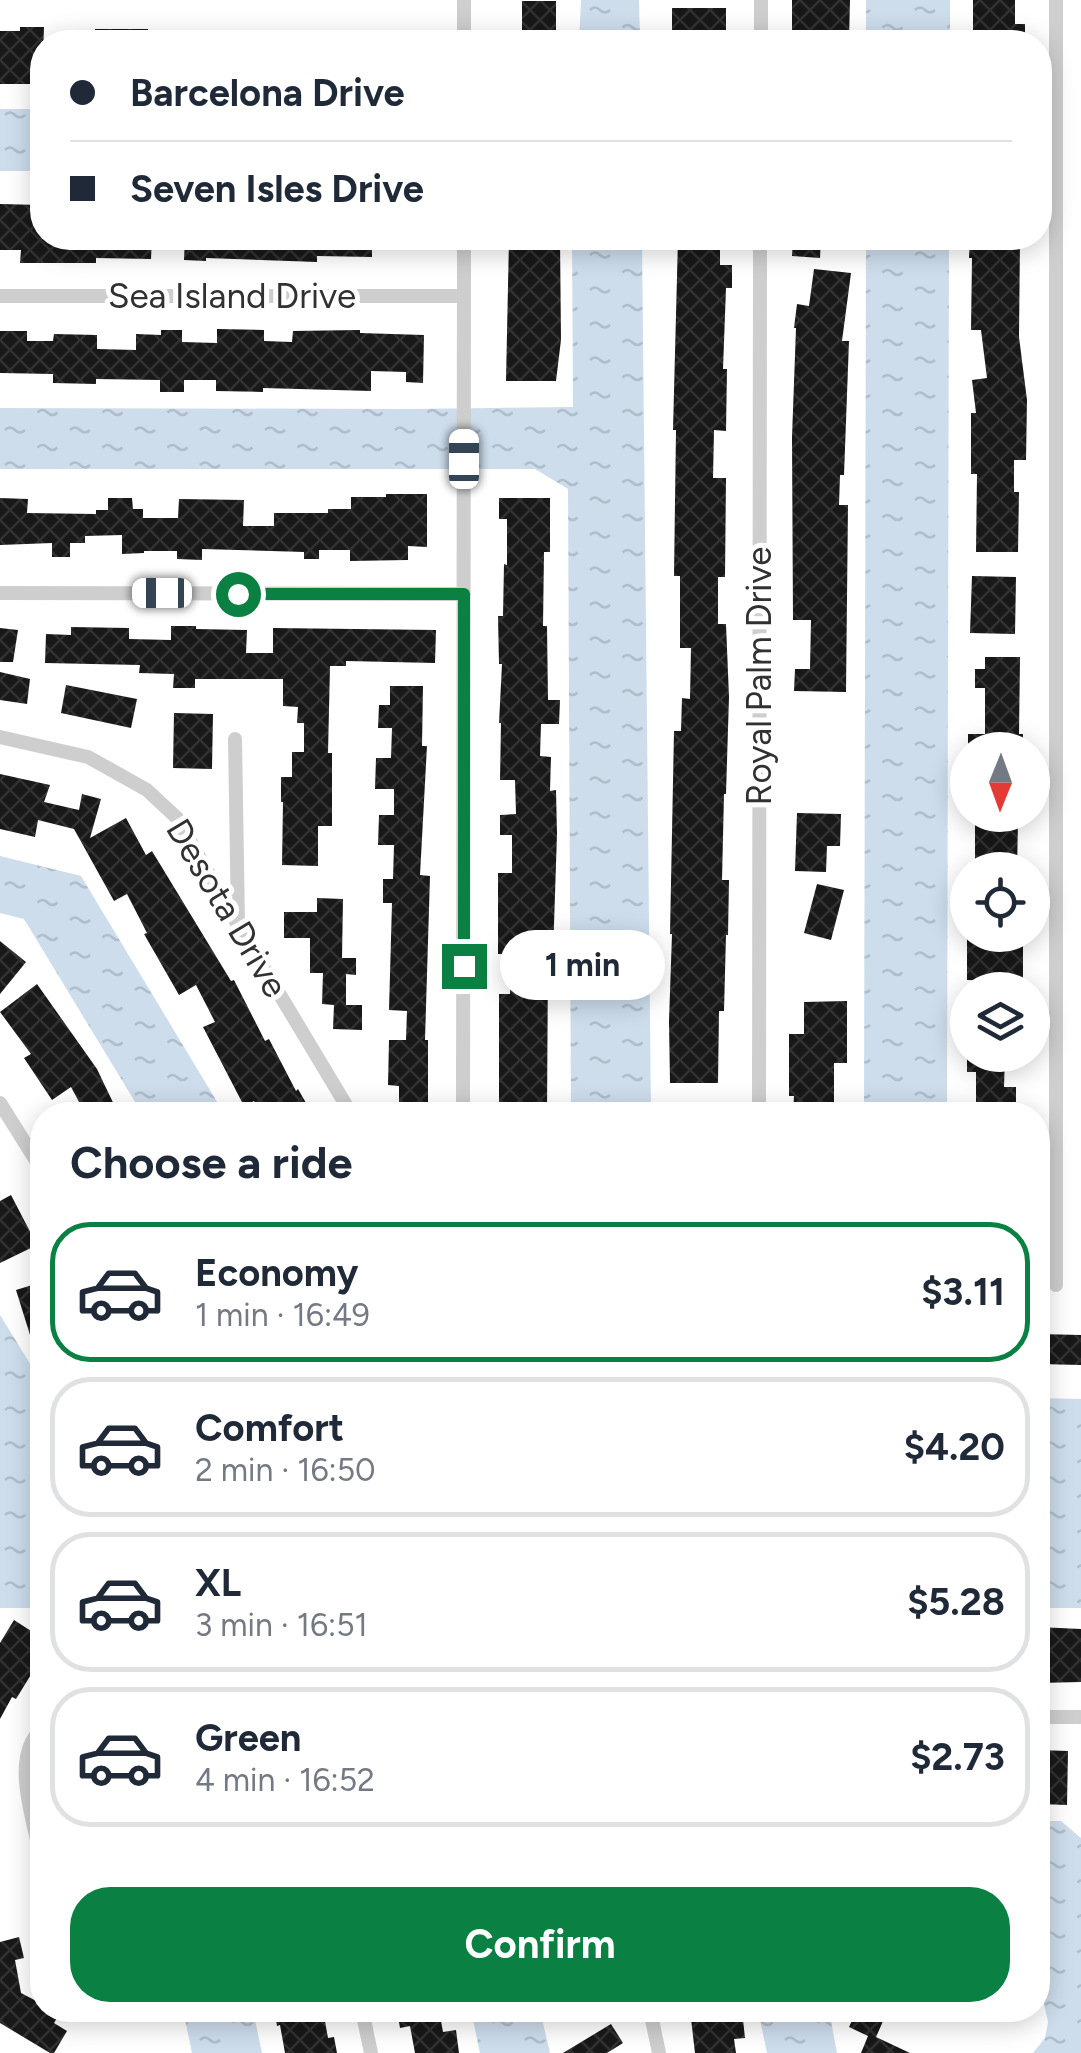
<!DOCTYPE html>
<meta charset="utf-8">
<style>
body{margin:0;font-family:Figtree,sans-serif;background:#f2f2f3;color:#1f2937;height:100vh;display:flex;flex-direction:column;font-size:38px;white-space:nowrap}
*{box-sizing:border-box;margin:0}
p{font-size:32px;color:#747a83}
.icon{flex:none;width:55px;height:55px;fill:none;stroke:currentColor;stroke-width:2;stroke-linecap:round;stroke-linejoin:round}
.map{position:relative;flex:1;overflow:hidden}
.drawer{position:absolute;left:30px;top:1102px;width:1020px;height:920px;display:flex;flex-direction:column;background:#fff;border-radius:40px;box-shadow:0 5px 25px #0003}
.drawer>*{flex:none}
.hud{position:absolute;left:30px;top:30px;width:1022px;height:220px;border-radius:40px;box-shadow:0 5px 25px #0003;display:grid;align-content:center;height:220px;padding:0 40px;background:#fff}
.needle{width:65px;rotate:181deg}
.controls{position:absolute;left:950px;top:732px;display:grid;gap:20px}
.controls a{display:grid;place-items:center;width:100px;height:100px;border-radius:50%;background:#fff;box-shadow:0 5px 25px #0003;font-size:50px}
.end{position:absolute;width:45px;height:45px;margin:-22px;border:12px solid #0b8043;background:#fff;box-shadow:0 0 0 5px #fff}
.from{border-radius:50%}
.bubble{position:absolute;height:70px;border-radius:35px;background:#fff;box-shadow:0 5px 25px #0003;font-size:32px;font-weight:700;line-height:70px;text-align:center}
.car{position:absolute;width:30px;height:60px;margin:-30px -15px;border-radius:12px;box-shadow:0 0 8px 2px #0007;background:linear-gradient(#fff 24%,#345 0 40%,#fff 0 76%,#345 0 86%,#fff 0)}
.hud b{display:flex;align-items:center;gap:35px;height:95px;font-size:38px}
.hud b+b{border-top:2px solid #e0e1e3}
.hud i{width:25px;height:25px;background:#1f2937}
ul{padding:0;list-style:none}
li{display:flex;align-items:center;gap:30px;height:140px;margin:0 20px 15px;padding:0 20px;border:5px solid #e0e1e3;border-radius:40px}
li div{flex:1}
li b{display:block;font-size:38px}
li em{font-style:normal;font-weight:700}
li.active{border-color:#0b8043}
li>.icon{width:90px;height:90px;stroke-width:1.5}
h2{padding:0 40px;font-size:45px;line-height:120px}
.cta{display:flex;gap:20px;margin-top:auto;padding:20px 40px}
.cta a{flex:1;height:115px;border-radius:40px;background:#0b8043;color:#fff;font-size:40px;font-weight:700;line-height:115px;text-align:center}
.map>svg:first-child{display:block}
.water{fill:url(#water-ripples)}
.building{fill:url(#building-cross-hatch)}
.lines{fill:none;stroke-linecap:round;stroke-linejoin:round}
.minor{stroke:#cecece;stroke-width:14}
.route{stroke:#0b8043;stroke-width:12}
.labels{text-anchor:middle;stroke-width:10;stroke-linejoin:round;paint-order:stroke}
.street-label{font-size:35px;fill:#313131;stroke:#fff}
</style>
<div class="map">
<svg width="1081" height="2053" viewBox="0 0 1081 2053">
<defs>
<pattern id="water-ripples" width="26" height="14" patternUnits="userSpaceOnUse" patternTransform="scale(2.5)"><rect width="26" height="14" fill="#cdddec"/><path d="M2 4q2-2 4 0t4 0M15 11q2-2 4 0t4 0" fill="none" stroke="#b0becb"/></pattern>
<pattern id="building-cross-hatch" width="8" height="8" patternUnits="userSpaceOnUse" patternTransform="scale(2.5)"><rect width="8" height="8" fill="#181818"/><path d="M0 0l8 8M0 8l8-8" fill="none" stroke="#313131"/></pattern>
</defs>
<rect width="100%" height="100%" fill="#fff"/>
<path class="water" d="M581,0H639L640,42H579Z
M866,0H950V42H866Z
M0,109H42V171H0Z
M572,238H642L651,1115H571L568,489L535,469H0V408L409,409L573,407Z
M866,238H949L947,1115H864Z
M0,856L81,876L225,1115H143L24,919L0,913Z
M0,1315L42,1383V1608H0Z
M1038,1398L1081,1399V1608H1038Z
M1038,1821H1061L1081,1838V2053H1033L1045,2038L1048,2022L1038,1976Z
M183,2010H253L262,2053H192Z
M471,2010H540L550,2053H480Z
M758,2010H829L837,2053H767Z"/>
<path class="building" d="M792,0H850L849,41L792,40Z
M973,0H1015V24H1025V42L973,41Z
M522,1H556V42H506V30L522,31Z
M672,8H726V42H680V36H672Z
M20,27H44L42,84H0V31H20Z
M95,29H148V42H95Z
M234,30L303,31V42H234Z
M0,204L42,205V238H152L151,259L96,258V263H20L21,250H0Z
M185,238H372V257L317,256V262L206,258V261L184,260Z
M509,238H560L561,340L556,381H506Z
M678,238H720V265H732V288H726L723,369H727L726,431L714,430L713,478H726L725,577H718V624H726L729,697L726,794H724L722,880H729L728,935H726L724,1011H719L718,1083H670L669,1021L672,934H670L674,731H681L682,698L690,699L691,648H680V576H674L676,430H673Z
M793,238H821L820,258L792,256Z
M970,238H1020L1019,337L1027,400L1026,460H1014V492H1019L1018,552H976L977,474H971V413H976L972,380L987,378L981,330H971L972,258H969Z
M814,269L851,273L842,341H849L844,475H840L839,505H848L846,692L794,691L795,669H810L811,620H793L792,437L796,328H794L797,304L809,306Z
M217,329L264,330V341L292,342L293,331L360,330V333L424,335L423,383L406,382V372L371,371V391L263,388V392L216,391V380H184V392H160V380L96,379V384L53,383V374L0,373V331H27V341H53L54,334L97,335V349L136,350V334L161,335V330H182V342L217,343Z
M386,494H427V547L408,546V560L350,561V550H319V559H304V552L202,549V560L177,559V551H144V553L122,554V535L85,536V543H70V557H52V543L0,545V498L28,499L27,513L96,514V510H108V498H132L133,509H143V518H178L179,499L244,500L243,526H274V513H328V509H351V497H386Z
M499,498H550V552H544L543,626H547L548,700H560L559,724H541L540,756L551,757L550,791L556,790L557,834L553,955H548L547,1115H499V994H510L511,954H498V873H512V835H500V815L516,814L515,780H500L501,723H499L502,664H499L498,616H503L504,564L507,565V519H499Z
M972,576L1016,577L1015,634L970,633Z
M171,626H196V629L247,630L246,653H273V628L436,630L435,663L346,661V666H330L328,753H332V826H318V866L282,865L283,802H281V777H292V752H304V723H297L298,707L283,706V679H195V688H173L174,674L139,673L140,665L45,663L46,634L71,635V627L129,628V639L171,640Z
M0,628L18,630L13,662H0Z
M985,657H1020L1019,734H1023V750H968V734H985V688H975V669H985Z
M0,672L30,679L27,704L0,700Z
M66,685L137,699L131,728L61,713Z
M390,686H423L422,746H427L420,875L430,876L425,1040H428V1115H399V1086L388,1085L389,1040H406L407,1011L389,1010L392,903H383V879H393L394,845H378L379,815H394V789H375L376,758H391L392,728H378L379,705H390Z
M174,713L213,714L212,769L173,768Z
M0,774L50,785L44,802L79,810L82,794L101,799L90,838L126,818L146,855L152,851L231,981L234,980L265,1041L269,1039L296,1091L298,1089L313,1115H262L254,1101L244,1106L203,1027L215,1022L196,985L179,995L144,934L147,933L127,894L114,901L74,829L38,820L35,837L0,829Z
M797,813L841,814L840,846H827L826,872L795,871Z
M975,821H1018L1017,870H975Z
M817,884L844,890L831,940L804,933Z
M317,898L343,899L342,958H356V975L346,974V1005H362V1030L333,1029L334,1005L322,1004L323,973H310V938H284V912H317Z
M967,935H1023V981L967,980Z
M0,941L26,962L0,994Z
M37,984L97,1069L119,1115H86L71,1087L52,1100L24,1058L31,1054L0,1012Z
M847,1001V1063H834V1115H793L794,1096H789V1034H804V1002Z
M967,1055H1005L1004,1087H1016V1102H1012V1115H976V1072H967Z
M11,1195L37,1245L0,1263V1201Z
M42,1282V1366L40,1367L16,1290Z
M1038,1334L1081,1335V1365L1038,1364Z
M14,1620L42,1638V1679L32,1673L16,1699L12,1697L0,1719V1643Z
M1038,1627L1081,1629V1682L1038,1683Z
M1038,1750L1068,1751L1067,1805L1040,1804Z
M19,1937L24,1958L15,1960L21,1993L42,2004V2010H62L54,2023L67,2031L54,2053H50L0,2023V1942Z
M274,2010H323L328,2038L334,2037L337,2053H285L280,2025L277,2026Z
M397,2010H439L443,2032L456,2030L459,2053H415L410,2026L400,2028Z
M690,2010H742L745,2038L734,2039L736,2053H695Z
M857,2010H888L876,2037L910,2053H861L868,2036L849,2027Z
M611,2024L623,2043L607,2053H563Z"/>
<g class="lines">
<path class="minor" d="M464,0V42
M761,42V0
M0,296H464
M0,593L464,594
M0,737L88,757L147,790L177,818L238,925L352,1115
M235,739L238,923
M0,1103L42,1170
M463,1115L464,238
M759,1115L760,238
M1056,1285V0
M1038,1717H1081
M42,1729C9,1757 35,1824 42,1861
M362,2010L371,2053
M650,2010L659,2053"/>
</g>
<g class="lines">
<path class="route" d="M238,594H464V966"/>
</g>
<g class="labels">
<g class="street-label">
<text x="232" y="308">Sea Island Drive</text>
<text transform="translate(759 676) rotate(-90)" y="12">Royal Palm Drive</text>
<text transform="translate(227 908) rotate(59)" y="12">Desota Drive</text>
</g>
</g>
</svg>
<div class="controls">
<a><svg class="needle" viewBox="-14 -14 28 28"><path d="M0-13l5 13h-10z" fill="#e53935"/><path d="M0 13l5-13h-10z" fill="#747a83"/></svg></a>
<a><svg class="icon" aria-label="locate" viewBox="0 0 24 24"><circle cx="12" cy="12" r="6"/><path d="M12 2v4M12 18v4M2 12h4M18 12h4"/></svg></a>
<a><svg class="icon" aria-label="layers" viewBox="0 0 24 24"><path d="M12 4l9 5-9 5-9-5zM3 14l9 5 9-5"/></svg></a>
</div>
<i class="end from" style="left:238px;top:594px"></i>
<i class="end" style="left:464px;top:966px"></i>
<div class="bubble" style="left:500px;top:930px;width:165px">1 min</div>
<i class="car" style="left:464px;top:459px;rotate:0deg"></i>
<i class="car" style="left:162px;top:593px;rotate:270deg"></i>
<div class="hud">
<b><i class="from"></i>Barcelona Drive</b>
<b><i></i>Seven Isles Drive</b>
</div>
<section class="drawer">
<h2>Choose a ride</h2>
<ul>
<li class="active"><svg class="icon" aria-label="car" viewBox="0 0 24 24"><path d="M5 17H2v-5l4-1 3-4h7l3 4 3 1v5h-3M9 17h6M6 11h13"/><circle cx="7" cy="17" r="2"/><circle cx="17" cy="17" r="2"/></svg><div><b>Economy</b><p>1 min · 16:49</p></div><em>$3.11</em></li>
<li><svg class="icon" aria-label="car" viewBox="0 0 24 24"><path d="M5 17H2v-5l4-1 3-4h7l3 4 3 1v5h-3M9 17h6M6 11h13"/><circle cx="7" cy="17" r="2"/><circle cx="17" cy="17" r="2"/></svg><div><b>Comfort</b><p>2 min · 16:50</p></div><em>$4.20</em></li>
<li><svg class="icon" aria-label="car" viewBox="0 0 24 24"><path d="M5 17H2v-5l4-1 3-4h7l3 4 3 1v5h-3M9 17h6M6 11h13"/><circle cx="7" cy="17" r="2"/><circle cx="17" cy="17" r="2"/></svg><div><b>XL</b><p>3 min · 16:51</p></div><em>$5.28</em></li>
<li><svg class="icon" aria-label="car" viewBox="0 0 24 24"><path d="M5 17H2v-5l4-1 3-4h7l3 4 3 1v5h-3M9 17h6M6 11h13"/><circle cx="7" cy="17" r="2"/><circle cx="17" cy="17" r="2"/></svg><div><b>Green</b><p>4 min · 16:52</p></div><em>$2.73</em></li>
</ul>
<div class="cta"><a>Confirm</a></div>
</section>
</div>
